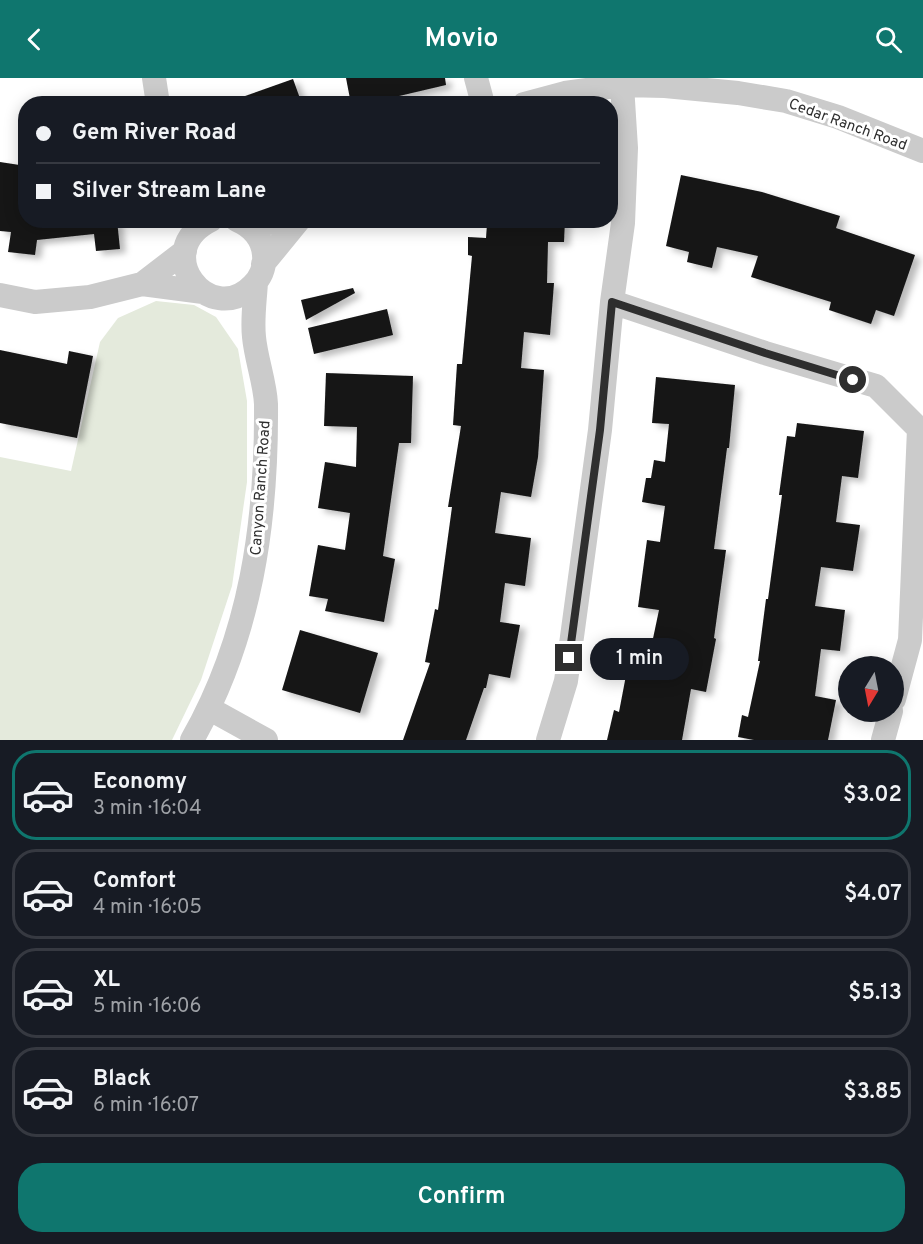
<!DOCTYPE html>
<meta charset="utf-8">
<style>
body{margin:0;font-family:Overpass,sans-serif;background:#20242c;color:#f1f3f6;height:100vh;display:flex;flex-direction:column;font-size:22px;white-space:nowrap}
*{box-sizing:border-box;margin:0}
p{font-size:20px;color:#9ea1a6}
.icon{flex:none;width:33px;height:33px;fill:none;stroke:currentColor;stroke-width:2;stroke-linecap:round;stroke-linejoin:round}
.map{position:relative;height:662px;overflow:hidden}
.panel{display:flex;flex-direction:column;background:#171b24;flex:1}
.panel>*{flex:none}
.banner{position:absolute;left:18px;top:18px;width:600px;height:132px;border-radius:24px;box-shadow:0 3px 15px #0003;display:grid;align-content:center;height:132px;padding:0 18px;background:#171b24}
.needle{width:39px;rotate:190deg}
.buttons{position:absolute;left:838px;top:578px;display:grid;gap:12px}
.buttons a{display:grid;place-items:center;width:66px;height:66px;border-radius:50%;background:#171b24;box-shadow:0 3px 15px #0003;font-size:30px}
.end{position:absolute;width:27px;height:27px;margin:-14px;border:8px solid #2e2e2e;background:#fff;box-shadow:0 0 0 3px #fff}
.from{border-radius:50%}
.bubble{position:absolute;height:42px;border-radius:21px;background:#171b24;box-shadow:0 3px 15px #0003;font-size:20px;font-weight:600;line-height:42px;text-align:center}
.banner b{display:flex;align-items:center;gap:21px;height:57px;font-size:22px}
.banner b+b{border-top:2px solid #363941}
.banner i{width:15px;height:15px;background:#f1f3f6}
ul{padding:10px 0 0;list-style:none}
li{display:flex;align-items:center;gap:18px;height:90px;margin:0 12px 9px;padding:0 6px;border:3px solid #363941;border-radius:24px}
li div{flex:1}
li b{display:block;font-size:22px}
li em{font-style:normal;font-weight:600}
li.on{border-color:#0f766e}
li>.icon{width:54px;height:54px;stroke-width:1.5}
.primary-button{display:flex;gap:12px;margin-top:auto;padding:12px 18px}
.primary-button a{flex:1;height:69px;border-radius:24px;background:#0f766e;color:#fff;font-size:24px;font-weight:600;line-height:69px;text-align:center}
header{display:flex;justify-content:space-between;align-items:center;height:78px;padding:0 18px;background:#0f766e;color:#fff;font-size:27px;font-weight:600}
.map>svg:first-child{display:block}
.green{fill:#e4eadc}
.building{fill:#151515;filter:url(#shadow)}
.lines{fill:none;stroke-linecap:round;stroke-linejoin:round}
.minor{stroke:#cbcbcb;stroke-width:24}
.route{stroke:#2e2e2e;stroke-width:8}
.labels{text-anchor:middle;stroke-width:6;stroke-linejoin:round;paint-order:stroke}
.street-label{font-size:15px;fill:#2e2e2e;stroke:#fff}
</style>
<header><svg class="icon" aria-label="back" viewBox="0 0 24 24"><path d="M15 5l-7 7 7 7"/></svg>Movio<svg class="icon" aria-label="search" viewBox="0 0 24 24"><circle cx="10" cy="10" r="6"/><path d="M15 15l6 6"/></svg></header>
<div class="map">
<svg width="923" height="662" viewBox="0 0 923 662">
<defs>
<filter id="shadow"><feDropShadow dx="6" dy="4" stdDeviation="3" flood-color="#0004"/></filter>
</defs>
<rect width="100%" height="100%" fill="#fff"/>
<path class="green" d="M156,223L194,227L216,239L238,271L247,323V404L232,508L201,602L172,662H0V379L71,393L100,264L118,240Z"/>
<path class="building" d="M346,0H445L446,7L365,26H351Z
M293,1L302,26H232L231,23Z
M0,84L26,88V142H117L120,171L96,173L94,156L37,162L35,177L8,174L11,154L0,153Z
M681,97L762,114L840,138L836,150L915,177L894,238L876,232L871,246L829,232L831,224L751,199L758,178L717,169L712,190L687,184L689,174L666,168Z
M498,142H565L564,164H548L547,205H554L550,257L524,254L521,290L544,292L538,379L531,419L501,414L495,455L531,460L525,508L505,505L500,544L520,547L510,600L489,596L486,610H484L466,662H403L430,585L425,584L435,531L438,532L452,429H448L461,348L453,347L457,286H462L472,178L468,177V159L486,160L487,146H498Z
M353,210L355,215L306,242L301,222Z
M387,231L393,257L314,276L308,250Z
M0,272L67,286L69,273L93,278L77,360L0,345Z
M326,295L413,298L411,365H399L383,478L395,481L384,544L325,533L328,521L309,518L318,467L345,472L350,435L318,430L325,384L356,389L357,349L324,348Z
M656,299L735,307L729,370H727L714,471L726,472L714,560L716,561L706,614L691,611L682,662H607L614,632L619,634L632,566L651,570L659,532L638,529L647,462L660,464L665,428L642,424L646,400H651L654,382L665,384L669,346L652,345Z
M797,345L864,353L858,400L842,398L836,444L860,447L853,493L821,489L815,528L845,532L840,573L821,571L815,618L836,622L828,662H754L738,659L742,637L748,639L760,583H758L766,521H768L782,417H779L787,358L795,359Z
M300,552L378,575L360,635L282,612Z"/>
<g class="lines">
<path class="minor" d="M154,0L158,26
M476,0L483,26
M524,26L565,15L622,7L665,8L738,15L786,23L838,39L923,73
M211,142C148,173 210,252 253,207C261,199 265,188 264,177C263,161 252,148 237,142
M245,146L298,143
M263,186L299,142
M142,206L185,173
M0,217L35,224L90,219L142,206L203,214
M612,224L765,275L876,308L919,351L910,562L894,621
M210,631L266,662
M192,662C251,558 267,444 266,326C265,304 256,281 254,259C252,241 255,222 256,204
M548,662L566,603L600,352L612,224L623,145L626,70L622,7
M883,662L891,633"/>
</g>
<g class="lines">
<path class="route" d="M569,580L600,352L612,224L765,275L853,302"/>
</g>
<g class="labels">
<g class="street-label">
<text transform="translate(848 46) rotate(20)" y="5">Cedar Ranch Road</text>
<text transform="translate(260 410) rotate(-86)" y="5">Canyon Ranch Road</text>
</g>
</g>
</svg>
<div class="buttons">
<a><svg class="needle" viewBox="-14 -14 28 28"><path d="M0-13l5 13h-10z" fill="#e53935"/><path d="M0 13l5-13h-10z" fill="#9ea1a6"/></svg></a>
</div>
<i class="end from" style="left:853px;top:302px"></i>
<i class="end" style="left:569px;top:580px"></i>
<div class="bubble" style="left:590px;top:560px;width:99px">1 min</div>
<div class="banner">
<b><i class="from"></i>Gem River Road</b>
<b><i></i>Silver Stream Lane</b>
</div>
</div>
<section class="panel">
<ul>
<li class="on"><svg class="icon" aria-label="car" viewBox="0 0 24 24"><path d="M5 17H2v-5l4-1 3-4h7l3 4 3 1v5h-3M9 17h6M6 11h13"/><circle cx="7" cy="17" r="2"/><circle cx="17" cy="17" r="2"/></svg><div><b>Economy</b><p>3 min · 16:04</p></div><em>$3.02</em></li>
<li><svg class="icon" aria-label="car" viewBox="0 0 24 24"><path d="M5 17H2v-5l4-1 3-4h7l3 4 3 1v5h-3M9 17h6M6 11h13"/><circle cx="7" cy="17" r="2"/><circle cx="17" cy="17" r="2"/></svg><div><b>Comfort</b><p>4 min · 16:05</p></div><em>$4.07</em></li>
<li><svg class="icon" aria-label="car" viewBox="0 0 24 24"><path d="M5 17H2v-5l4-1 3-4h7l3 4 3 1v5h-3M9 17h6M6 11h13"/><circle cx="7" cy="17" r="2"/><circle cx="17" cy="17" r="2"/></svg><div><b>XL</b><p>5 min · 16:06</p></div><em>$5.13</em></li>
<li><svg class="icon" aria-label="car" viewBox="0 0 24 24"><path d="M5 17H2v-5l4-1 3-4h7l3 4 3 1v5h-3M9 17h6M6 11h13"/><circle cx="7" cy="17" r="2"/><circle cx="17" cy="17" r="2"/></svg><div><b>Black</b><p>6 min · 16:07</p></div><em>$3.85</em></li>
</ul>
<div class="primary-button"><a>Confirm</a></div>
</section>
